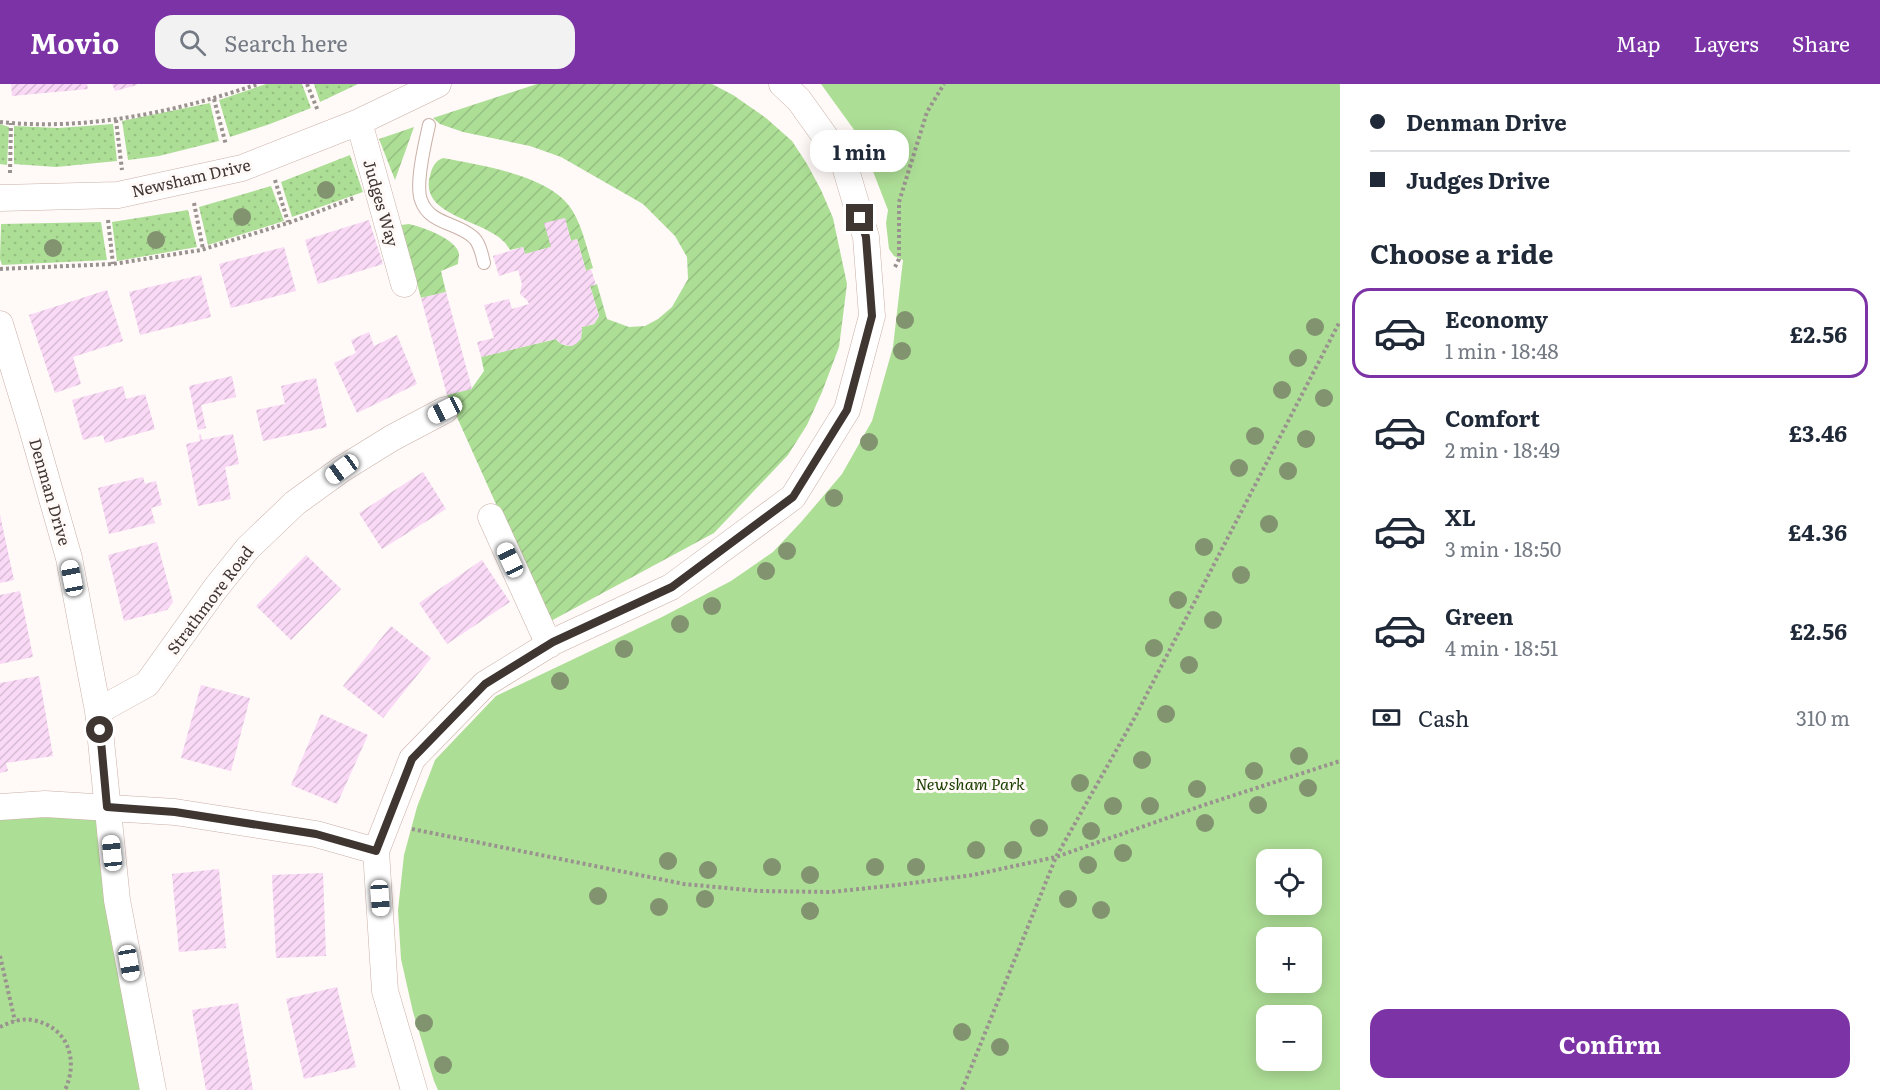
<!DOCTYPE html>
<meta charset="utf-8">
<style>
body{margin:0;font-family:Literata,serif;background:#f2f2f3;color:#1f2937;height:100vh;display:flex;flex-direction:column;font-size:22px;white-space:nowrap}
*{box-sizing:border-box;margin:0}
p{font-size:20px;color:#747a83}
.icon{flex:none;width:33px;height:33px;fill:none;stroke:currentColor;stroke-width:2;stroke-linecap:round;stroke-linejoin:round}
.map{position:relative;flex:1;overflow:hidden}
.sheet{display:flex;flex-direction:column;background:#fff;width:540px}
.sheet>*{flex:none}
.top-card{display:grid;align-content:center;height:132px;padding:0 30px;background:#fff}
.buttons{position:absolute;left:1256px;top:765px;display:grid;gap:12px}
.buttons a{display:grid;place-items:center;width:66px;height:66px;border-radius:12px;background:#fff;box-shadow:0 3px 15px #0003;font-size:30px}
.end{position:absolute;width:27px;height:27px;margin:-14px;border:8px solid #3f3531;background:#fff;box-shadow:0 0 0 3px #fff}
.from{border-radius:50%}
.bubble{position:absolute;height:42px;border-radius:18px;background:#fff;box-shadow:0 3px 15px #0003;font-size:20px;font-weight:700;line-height:42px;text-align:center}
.car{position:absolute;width:18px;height:36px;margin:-18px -9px;border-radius:8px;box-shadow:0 0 4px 2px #0007;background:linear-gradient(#fff 24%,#345 0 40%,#fff 0 76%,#345 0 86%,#fff 0)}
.top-card b{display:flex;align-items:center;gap:21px;height:57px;font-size:22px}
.top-card b+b{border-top:2px solid #e0e1e3}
.top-card i{width:15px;height:15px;background:#1f2937}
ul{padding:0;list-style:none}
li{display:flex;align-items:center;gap:18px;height:90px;margin:0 12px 9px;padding:0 18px;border:3px solid transparent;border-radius:18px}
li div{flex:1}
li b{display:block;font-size:22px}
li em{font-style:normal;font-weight:700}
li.current{border-color:#7c33a5}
li>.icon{width:54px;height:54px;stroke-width:1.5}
h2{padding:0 30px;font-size:27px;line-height:72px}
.pay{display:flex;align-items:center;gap:15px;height:66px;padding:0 30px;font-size:22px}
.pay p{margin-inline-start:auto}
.button{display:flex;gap:12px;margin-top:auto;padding:12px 30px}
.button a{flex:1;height:69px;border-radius:18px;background:#7c33a5;color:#fff;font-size:24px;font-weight:700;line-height:69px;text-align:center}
header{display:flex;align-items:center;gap:36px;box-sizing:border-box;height:84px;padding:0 30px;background:#7c33a5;color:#fff}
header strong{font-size:28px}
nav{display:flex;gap:33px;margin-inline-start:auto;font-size:21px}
.search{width:420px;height:54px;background:#f2f2f3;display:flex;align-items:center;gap:15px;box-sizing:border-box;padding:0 21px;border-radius:18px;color:#747a83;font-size:22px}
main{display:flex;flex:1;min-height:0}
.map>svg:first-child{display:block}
.grass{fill:url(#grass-dots)}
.park{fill:#adde96;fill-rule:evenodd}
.garden{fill:url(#garden-furrows)}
.building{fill:url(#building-hatch)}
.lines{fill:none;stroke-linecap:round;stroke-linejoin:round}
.service-casing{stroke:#c9b0a7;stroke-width:14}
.minor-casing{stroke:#c9b0a7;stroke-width:27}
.path{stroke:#9a928f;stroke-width:4;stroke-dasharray:3 3;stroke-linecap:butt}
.service{stroke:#fff;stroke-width:12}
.minor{stroke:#fff;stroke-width:26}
.tree{fill:#829370}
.route{stroke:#3f3531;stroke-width:8}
.labels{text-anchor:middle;stroke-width:6;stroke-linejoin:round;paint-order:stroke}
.street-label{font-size:16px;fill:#3f3531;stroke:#fff9f7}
.park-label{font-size:16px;font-style:italic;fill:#1b4002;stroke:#fff9f7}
</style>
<header>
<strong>Movio</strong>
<div class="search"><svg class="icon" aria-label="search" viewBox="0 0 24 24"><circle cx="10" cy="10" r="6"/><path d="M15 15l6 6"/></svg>Search here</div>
<nav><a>Map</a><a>Layers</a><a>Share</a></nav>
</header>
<main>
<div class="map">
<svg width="1340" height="1006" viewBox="0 0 1340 1006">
<defs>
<pattern id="grass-dots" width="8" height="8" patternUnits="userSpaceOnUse" patternTransform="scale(1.5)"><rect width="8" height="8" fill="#adde96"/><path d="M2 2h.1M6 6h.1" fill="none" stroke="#96bf82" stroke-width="1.8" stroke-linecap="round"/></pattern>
<pattern id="garden-furrows" width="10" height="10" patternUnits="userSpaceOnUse" patternTransform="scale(1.5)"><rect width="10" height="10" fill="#adde96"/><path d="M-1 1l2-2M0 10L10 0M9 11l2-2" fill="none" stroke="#96bf82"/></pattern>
<pattern id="building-hatch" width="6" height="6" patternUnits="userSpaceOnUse" patternTransform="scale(1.5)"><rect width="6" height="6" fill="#f9d9f6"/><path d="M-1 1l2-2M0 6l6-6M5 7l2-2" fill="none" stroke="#d6bbd3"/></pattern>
</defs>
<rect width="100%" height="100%" fill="#fff9f7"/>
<path class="grass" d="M266,0H302L311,24L270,40L230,53L219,16Z
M314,0H358L320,18Z
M210,19L219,57L159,72L128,76L122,37Z
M0,40L9,43L7,81L0,80Z
M113,40L117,77L56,83L14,80V42L58,44Z
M350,71L363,108L292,133L281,98Z
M271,102L284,137L208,161L199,123Z
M188,126L197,163L117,177L112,138Z
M101,138L107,176L2,181L0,175L1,140Z"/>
<path class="park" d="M821,0H1340V1006H438L434,997L413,928L401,875L398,826L404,771L417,723L435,676L496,612L662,533L731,497L773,468L802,437L842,390L872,337L893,263L903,176L894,172L889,165L886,139L888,126L860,54ZM1266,776H1311V820H1266ZM1266,854H1311V898H1266ZM1266,932H1311V976H1266Z
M0,723H107L153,1006H0Z"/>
<path class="garden" d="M537,0H712L733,11L766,34L792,57L807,80L821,106L833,134L847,200L839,263L822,308L807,341L788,371L714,449L549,538L447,311L472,304L484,287L481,273L556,255C567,269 583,259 582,243L594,240L599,232L590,202L597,200L607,235L629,243L645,242L658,235L672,223L688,195L687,173L675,152L643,120L561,73L530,62L463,48L440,40L433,34Z
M414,43L395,96L379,55Z
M443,74C480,81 548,91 570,123C582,140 587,165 593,184L586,187L577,155L571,157L565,134L551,163L525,170L523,163L510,166C496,135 418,136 430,92C432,83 435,77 443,74Z
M409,140C422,143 457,155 459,170C459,170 458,179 458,180L441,187L446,208L421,214L401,141Z"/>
<path class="building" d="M11,0H87L88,5L12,12Z
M112,0H137V1L115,7Z
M565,134L571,157L577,155L586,187L591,185L596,201L590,202L599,232L594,240L582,243L581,255L577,259L572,262L561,260L556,255L481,273L477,258L494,254L484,221L509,215L512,225L529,220L527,216L520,210L522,200L518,186L499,192L493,172L523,163L525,170L551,163L544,139Z
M369,136L383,180L318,200L305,156Z
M284,163L296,207L231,224L219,180Z
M201,191L211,233L140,251L129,208Z
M107,206L123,257L73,273L81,300L55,309L29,231Z
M446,208L472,305L447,311L421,214Z
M369,248L374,262L397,251L417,300L357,329L334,279L356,269L351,256Z
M232,292L236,313L201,321L206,344L198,346L189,302Z
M316,294L327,343L263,357L256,326L285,320L281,302Z
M123,302L126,315L145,310L155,345L105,359L103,351L83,356L72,316Z
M201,350L202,356L233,350L239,380L225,383L231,415L198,422L186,360L200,357L199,351Z
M423,388L446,425L382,465L359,429Z
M143,393L145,400L156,397L162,421L151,424L155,439L109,450L98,404Z
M0,431L14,496L0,499Z
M157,458L173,518L167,526L124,537L108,471Z
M306,471L341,505L291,556L256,522Z
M482,476L510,518L447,560L419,519Z
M20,507L33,573L0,580V511Z
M391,542L431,574L383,634L343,602Z
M39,592L53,672L6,679L8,687L0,689V599Z
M201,601L250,614L231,687L181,674Z
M321,630L368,651L337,720L291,701Z
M219,785L226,864L179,868L172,790Z
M323,789L326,872L276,874L272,791Z
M337,903L356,983L304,995L286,915Z
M238,919L253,1006H206L192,926Z"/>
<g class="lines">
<g class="service-casing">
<path id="service" d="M429,41C425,59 415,100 421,116C429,140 456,138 473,153C480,159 482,171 484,179"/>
</g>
<g class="minor-casing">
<path id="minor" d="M359,38L404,200
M0,114L118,111L242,84L359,38L438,0
M0,240L31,341L69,474L98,627L117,816L153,1006
M491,433L549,561
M98,627L147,600L215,505L248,464L295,419L342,385L392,354L445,326
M0,723L45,720L175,728L316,750L376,767
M414,1006L385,907L376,767L412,675L485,600L553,558L671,503L793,413L847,326L872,232L866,153L844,79L799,16L782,0"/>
</g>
<path class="path" d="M307,0L318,27
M214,15L226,61
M116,36L122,86
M0,38C87,47 176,28 258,0
M10,89L11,39
M275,96L288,138
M194,119L203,165
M108,136L113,180
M895,183L899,175V118L927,28L944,0
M0,185L113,180L201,166L291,138L354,114
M412,745L684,800L758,807L831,808L897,801L973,791L1056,773L1210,719L1340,677
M0,872L15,937
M0,943C10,938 21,934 32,936C68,942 79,976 65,1006
M962,1006L1056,773L1135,633L1340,237"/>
<use href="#service" class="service"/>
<use href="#minor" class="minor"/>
</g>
<g class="tree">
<circle cx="326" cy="106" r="9"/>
<circle cx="242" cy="133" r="9"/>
<circle cx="156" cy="156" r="9"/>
<circle cx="53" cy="164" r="9"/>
<circle cx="905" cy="236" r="9"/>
<circle cx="1315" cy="243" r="9"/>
<circle cx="902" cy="267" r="9"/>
<circle cx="1298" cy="274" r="9"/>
<circle cx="1282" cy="306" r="9"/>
<circle cx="1324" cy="314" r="9"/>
<circle cx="1255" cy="352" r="9"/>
<circle cx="1306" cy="355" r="9"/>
<circle cx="869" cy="358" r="9"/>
<circle cx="1239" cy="384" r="9"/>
<circle cx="1288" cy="387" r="9"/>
<circle cx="834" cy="414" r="9"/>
<circle cx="1269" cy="440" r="9"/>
<circle cx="1204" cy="463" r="9"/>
<circle cx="787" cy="467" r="9"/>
<circle cx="766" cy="487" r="9"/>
<circle cx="1241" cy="491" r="9"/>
<circle cx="1178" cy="516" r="9"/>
<circle cx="712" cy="522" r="9"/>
<circle cx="1213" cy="536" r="9"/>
<circle cx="680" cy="540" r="9"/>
<circle cx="1154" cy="564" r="9"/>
<circle cx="624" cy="565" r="9"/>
<circle cx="1189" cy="581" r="9"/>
<circle cx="560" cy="597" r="9"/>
<circle cx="1166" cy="630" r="9"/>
<circle cx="1299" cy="672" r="9"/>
<circle cx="1142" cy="676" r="9"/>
<circle cx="1254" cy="687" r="9"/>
<circle cx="1080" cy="699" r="9"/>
<circle cx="1308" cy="704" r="9"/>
<circle cx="1197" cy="705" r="9"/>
<circle cx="1258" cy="721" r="9"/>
<circle cx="1113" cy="722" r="9"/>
<circle cx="1150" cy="722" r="9"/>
<circle cx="1205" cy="739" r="9"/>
<circle cx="1039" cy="744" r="9"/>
<circle cx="1091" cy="747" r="9"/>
<circle cx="976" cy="766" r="9"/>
<circle cx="1013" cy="766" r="9"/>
<circle cx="1123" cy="769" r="9"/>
<circle cx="668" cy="777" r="9"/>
<circle cx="1088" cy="781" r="9"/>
<circle cx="772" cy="783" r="9"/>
<circle cx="875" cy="783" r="9"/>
<circle cx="916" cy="783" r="9"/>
<circle cx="708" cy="786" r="9"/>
<circle cx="810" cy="791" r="9"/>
<circle cx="598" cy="812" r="9"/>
<circle cx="705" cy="815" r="9"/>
<circle cx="1068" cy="815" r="9"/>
<circle cx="659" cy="823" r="9"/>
<circle cx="1101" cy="826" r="9"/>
<circle cx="810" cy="827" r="9"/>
<circle cx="424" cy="939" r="9"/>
<circle cx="962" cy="948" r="9"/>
<circle cx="1000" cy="963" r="9"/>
<circle cx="443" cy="981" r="9"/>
</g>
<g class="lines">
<path class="route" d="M100,646L107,723L175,728L316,750L376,767L412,675L485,600L553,558L672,503L793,413L847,326L872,232L866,153L860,134"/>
</g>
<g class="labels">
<g class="street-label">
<text transform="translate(191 94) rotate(-13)" y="6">Newsham Drive</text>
<text transform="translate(381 119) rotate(74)" y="6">Judges Way</text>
<text transform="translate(50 408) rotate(74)" y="6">Denman Drive</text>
<text transform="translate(210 516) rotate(-53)" y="6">Strathmore Road</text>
</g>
<g class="park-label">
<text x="970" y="706">Newsham Park</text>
</g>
</g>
</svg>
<div class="buttons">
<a><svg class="icon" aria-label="locate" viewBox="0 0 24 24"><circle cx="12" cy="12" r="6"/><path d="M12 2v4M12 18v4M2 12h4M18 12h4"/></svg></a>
<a>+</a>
<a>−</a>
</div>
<i class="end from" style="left:100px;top:646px"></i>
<i class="end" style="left:860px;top:134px"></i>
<div class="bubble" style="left:810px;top:46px;width:99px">1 min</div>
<i class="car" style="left:445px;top:326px;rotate:243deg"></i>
<i class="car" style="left:342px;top:385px;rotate:234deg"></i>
<i class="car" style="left:510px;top:476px;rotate:335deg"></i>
<i class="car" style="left:72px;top:494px;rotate:349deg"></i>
<i class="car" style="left:112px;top:769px;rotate:354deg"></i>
<i class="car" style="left:380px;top:814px;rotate:176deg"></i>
<i class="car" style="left:129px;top:879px;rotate:170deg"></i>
</div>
<section class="sheet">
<div class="top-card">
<b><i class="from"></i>Denman Drive</b>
<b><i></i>Judges Drive</b>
</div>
<h2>Choose a ride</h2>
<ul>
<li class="current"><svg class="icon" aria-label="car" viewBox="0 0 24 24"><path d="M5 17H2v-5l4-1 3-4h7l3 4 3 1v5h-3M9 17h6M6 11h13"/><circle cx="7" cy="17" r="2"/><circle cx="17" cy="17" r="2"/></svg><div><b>Economy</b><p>1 min · 18:48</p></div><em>£2.56</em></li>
<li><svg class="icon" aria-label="car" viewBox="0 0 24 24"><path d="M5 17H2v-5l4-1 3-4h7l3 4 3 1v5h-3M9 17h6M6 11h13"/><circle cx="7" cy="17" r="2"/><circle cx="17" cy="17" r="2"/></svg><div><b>Comfort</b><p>2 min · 18:49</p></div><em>£3.46</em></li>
<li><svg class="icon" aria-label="car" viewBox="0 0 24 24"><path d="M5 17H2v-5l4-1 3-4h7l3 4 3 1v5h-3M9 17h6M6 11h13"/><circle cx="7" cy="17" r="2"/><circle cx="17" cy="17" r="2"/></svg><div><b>XL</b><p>3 min · 18:50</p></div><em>£4.36</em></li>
<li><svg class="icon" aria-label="car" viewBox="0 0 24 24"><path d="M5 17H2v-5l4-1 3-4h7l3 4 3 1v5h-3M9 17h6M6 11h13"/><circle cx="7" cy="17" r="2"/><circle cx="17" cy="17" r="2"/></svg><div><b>Green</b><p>4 min · 18:51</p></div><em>£2.56</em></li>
</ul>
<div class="pay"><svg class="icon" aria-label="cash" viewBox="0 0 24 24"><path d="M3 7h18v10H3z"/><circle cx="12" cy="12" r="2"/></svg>Cash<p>310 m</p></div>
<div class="button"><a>Confirm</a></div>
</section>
</main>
